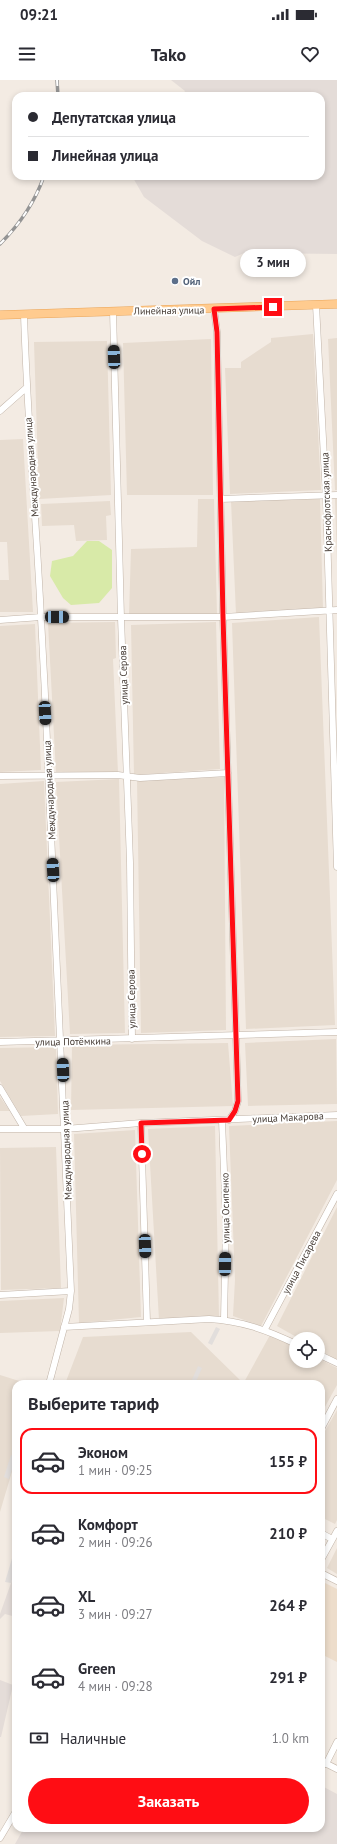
<!DOCTYPE html>
<html lang="ru">
<meta charset="utf-8">
<style>
body{margin:0;font-family:"PT Sans",sans-serif;background:#f2f2f3;color:#2b2b33;height:100vh;display:flex;flex-direction:column;font-size:15px;white-space:nowrap}
*{box-sizing:border-box;margin:0}
p{font-size:13px;color:#7c7c81}
.icon{flex:none;width:22px;height:22px;fill:none;stroke:currentColor;stroke-width:2;stroke-linecap:round;stroke-linejoin:round}
.map{position:relative;flex:1;overflow:hidden}
.details{position:absolute;left:12px;top:1300px;width:313px;height:452px;display:flex;flex-direction:column;background:#fff;border-radius:12px;box-shadow:0 2px 6px #0003}
.details>*{flex:none}
.hud{position:absolute;left:12px;top:12px;width:313px;height:88px;border-radius:12px;box-shadow:0 2px 6px #0003;display:grid;align-content:center;height:88px;padding:0 16px;background:#fff}
.buttons{position:absolute;left:289px;top:1252px;display:grid;gap:8px}
.buttons a{display:grid;place-items:center;width:36px;height:36px;border-radius:50%;background:#fff;box-shadow:0 2px 6px #0003;font-size:20px}
.end{position:absolute;width:18px;height:18px;margin:-9px;border:5px solid #ff0d14;background:#fff;box-shadow:0 0 0 2px #fff}
.from{border-radius:50%}
.bubble{position:absolute;height:28px;border-radius:14px;background:#fff;box-shadow:0 2px 6px #0003;font-size:13px;font-weight:600;line-height:28px;text-align:center}
.car{position:absolute;width:12px;height:24px;margin:-12px -6px;border-radius:5px;box-shadow:0 0 3px 1px #0007;background:linear-gradient(#222 24%,#8ab4d8 0 40%,#222 0 76%,#8ab4d8 0 86%,#222 0)}
.hud b{display:flex;align-items:center;gap:14px;height:38px;font-size:15px}
.hud b+b{border-top:1px solid #e1e1e2}
.hud i{width:10px;height:10px;background:#2b2b33}
ul{padding:0;list-style:none}
li{display:flex;align-items:center;gap:12px;height:66px;margin:0 8px 6px;padding:0 8px;border:2px solid transparent;border-radius:12px}
li div{flex:1}
li b{display:block;font-size:15px}
li em{font-style:normal;font-weight:600}
li.selected{border-color:#ff0d14}
li>.icon{width:36px;height:36px;stroke-width:1.5}
h2{padding:0 16px;font-size:18px;line-height:48px}
.pay{display:flex;align-items:center;gap:10px;height:44px;padding:0 16px;font-size:15px}
.pay p{margin-inline-start:auto}
.cta{display:flex;gap:8px;margin-top:auto;padding:8px 16px}
.cta a{flex:1;height:46px;border-radius:24px;background:#ff0d14;color:#fff;font-size:16px;font-weight:600;line-height:46px;text-align:center}
.status{display:flex;justify-content:space-between;align-items:center;height:28px;padding:0 20px;background:#fff;direction:ltr}
.status svg{height:11px;fill:currentColor}
header{display:flex;justify-content:space-between;align-items:center;height:52px;padding:0 16px;background:#fff;font-size:18px;font-weight:600}
.map>svg:first-child{display:block}
.residential{fill:#e7dcd0}
.industrial{fill:#e4dcd8}
.education{fill:#edddcb}
.green{fill:#d8eaa8}
.parking{fill:#e2dedc}
.lines{fill:none;stroke-linecap:round;stroke-linejoin:round}
.minor-casing{stroke:#c1b4a8;stroke-width:7}
.major-casing{stroke:#eaa559;stroke-width:9}
.minor{stroke:#fff;stroke-width:6}
.major{stroke:#ffcb8f;stroke-width:8}
.rail-casing{stroke:#949494;stroke-width:3.5}
.rail{stroke:#fff;stroke-width:2;stroke-dasharray:6;stroke-linecap:butt}
.route{stroke:#ff0d14;stroke-width:5}
.service-dot{fill:#5c6f8a;stroke:#fff;stroke-width:1.5}
.labels{text-anchor:middle;stroke-width:4;stroke-linejoin:round;paint-order:stroke}
.service-label{font-size:10px;font-weight:bold;fill:#4e5e75;stroke:#fff;text-anchor:start}
.street-label{font-size:10px;fill:#443a33;stroke:#fff}
</style>
<div class="status"><b>09:21</b><svg viewBox="0 0 49 12"><path d="M0 12V9h3v3zM5 12V6h3v6zM10 12V3h3v9zM15 12V0h3v12zM26 1h20v11H26zM47 4h2v5h-2z"/></svg></div>
<header><svg class="icon" aria-label="menu" viewBox="0 0 24 24"><path d="M4 6h16M4 12h16M4 18h16"/></svg>Tako<svg class="icon" aria-label="heart" viewBox="0 0 24 24"><path d="M12 20l-8-8c-3-5 5-10 8-4 3-6 11-1 8 4z"/></svg></header>
<div class="map">
<svg width="337" height="1764" viewBox="0 0 337 1764">
<rect width="100%" height="100%" fill="#f3ebe3"/>
<path class="residential" d="M313,254L321,410L230,414L225,288H241V282L271,262V258Z
M337,258V410H335L328,259Z
M211,259L213,415H127L123,263Z
M107,261L111,415L39,419L34,262Z
M23,359L33,532H0V500H9L7,462H0V360Z
M198,419H214L217,534L129,535L131,469L197,467Z
M320,419L323,529L236,534L231,421Z
M335,419H337V483Z
M110,421L111,435L106,436L107,460L76,461L74,445L42,446L41,424Z
M319,537L335,945L246,949L232,543Z
M115,542L116,578L113,579L118,693H56L48,543Z
M216,542L220,689L134,695L131,545Z
M35,544L41,690L0,692V546Z
M224,697L226,950L141,953L137,700Z
M119,699L125,953L70,954L56,702Z
M44,701L55,956L0,957V704Z
M336,959L337,1024L248,1026L245,963Z
M228,963L233,1026L71,1030L72,965Z
M56,967L58,1034L21,1036L0,1001V968Z
M0,1017L10,1031H0Z
M337,1041V1100L261,1246L233,1236L235,1200L229,1046Z
M215,1046L219,1237L159,1240L148,1049Z
M135,1050L141,1237L79,1243L74,1054Z
M56,1067L61,1208L1,1210L0,1068Z
M337,1127V1280L318,1269V1259H300L277,1246Z
M64,1218L60,1251L0,1253V1221Z
M191,1252L240,1300L238,1304H65L83,1257Z
M270,1255L296,1268V1281H318V1278L337,1288V1305L321,1334V1304H243Z
M0,1295L29,1304H16V1378L0,1432Z
M337,1330V1440L335,1444L321,1437V1358Z
M337,1468V1494L327,1488Z"/>
<path class="industrial" d="M171,0H337V174L244,173L235,177L202,161L144,117L132,96H321V16H182L185,11Z
M16,1489V1537L5,1534L0,1539V1534Z
M0,1600L13,1605L1,1657H0Z
M322,1706L337,1714V1764H15L24,1748H321Z"/>
<path class="education" d="M321,1501L337,1509V1582L321,1574Z"/>
<path class="green" d="M87,461H99L112,470V508L99,523L71,525L63,518L50,496L52,481L73,476Z"/>
<path class="parking" d="M216,1247L220,1249L212,1265L208,1263Z
M198,1286L202,1288L195,1304H190Z
M11,1375L16,1377L9,1399L4,1397Z
M13,1475L16,1476V1487L11,1503L5,1502Z"/>
<g class="lines">
<g class="minor-casing">
<path id="minor" d="M316,225L326,416L337,787
M214,229L217,252L223,537L238,1021L235,1031L229,1040
M113,231L121,538L130,782L132,959
M24,234C27,335 36,437 41,538C53,762 63,986 71,1211L69,1229L49,1304
M0,331L26,308
M221,419L337,415
M0,540L41,537H223L337,530
M0,696L118,695L140,698L228,693
M0,962L337,952
M0,1008L24,1048
M222,1041L226,1141L224,1240
M141,1043L147,1242
M0,1049H65L141,1043L337,1035
M0,1215L71,1211
M64,1247L209,1239C242,1241 267,1250 296,1264
M265,1249L337,1114
M318,1274L337,1283
M321,1349L337,1319
M321,1453L332,1459
M321,1480L337,1451
M321,1493L337,1501
M321,1681L337,1689
M326,1684L337,1662
M0,1758L16,1731"/>
</g>
<g class="major-casing">
<path id="major" d="M0,235L337,224"/>
</g>
<use href="#minor" class="minor"/>
<use href="#major" class="major"/>
<g class="rail-casing">
<path id="rail" d="M57,0L58,16
M0,164C19,145 35,122 44,96"/>
</g>
<use href="#rail" class="rail"/>
</g>
<g class="lines">
<path class="route" d="M142,1074L141,1043L229,1040L235,1031L238,1021L223,537L217,252L214,229L273,227"/>
</g>
<circle class="service-dot" cx="175" cy="201" r="4"/>
<g class="labels">
<g class="service-label">
<text x="183" y="205">Ойл</text>
</g>
<g class="street-label">
<text transform="translate(169 230) rotate(-1)" y="4">Линейная улица</text>
<text transform="translate(31 387) rotate(-94)" y="4">Международная улица</text>
<text transform="translate(326 422) rotate(-92)" y="4">Краснофлотская улица</text>
<text transform="translate(123 595) rotate(-92)" y="4">улица Серова</text>
<text transform="translate(49 710) rotate(-93)" y="4">Международная улица</text>
<text transform="translate(131 919) rotate(-91)" y="4">улица Серова</text>
<text transform="translate(73 961) rotate(-1)" y="4">улица Потёмкина</text>
<text transform="translate(288 1037) rotate(-3)" y="4">улица Макарова</text>
<text transform="translate(66 1070) rotate(-92)" y="4">Международная улица</text>
<text transform="translate(225 1128) rotate(-91)" y="4">улица Осипенко</text>
<text transform="translate(301 1182) rotate(-62)" y="4">улица Писарева</text>
</g>
</g>
</svg>
<div class="buttons">
<a><svg class="icon" aria-label="locate" viewBox="0 0 24 24"><circle cx="12" cy="12" r="6"/><path d="M12 2v4M12 18v4M2 12h4M18 12h4"/></svg></a>
</div>
<i class="end from" style="left:142px;top:1074px"></i>
<i class="end" style="left:273px;top:227px"></i>
<div class="bubble" style="left:240px;top:169px;width:66px">3 мин</div>
<i class="car" style="left:114px;top:277px;rotate:358deg"></i>
<i class="car" style="left:57px;top:537px;rotate:91deg"></i>
<i class="car" style="left:45px;top:633px;rotate:177deg"></i>
<i class="car" style="left:53px;top:790px;rotate:357deg"></i>
<i class="car" style="left:63px;top:990px;rotate:358deg"></i>
<i class="car" style="left:145px;top:1166px;rotate:178deg"></i>
<i class="car" style="left:225px;top:1184px;rotate:1deg"></i>
<div class="hud">
<b><i class="from"></i>Депутатская улица</b>
<b><i></i>Линейная улица</b>
</div>
<section class="details">
<h2>Выберите тариф</h2>
<ul>
<li class="selected"><svg class="icon" aria-label="car" viewBox="0 0 24 24"><path d="M5 17H2v-5l4-1 3-4h7l3 4 3 1v5h-3M9 17h6M6 11h13"/><circle cx="7" cy="17" r="2"/><circle cx="17" cy="17" r="2"/></svg><div><b>Эконом</b><p>1 мин · 09:25</p></div><em>155 ₽</em></li>
<li><svg class="icon" aria-label="car" viewBox="0 0 24 24"><path d="M5 17H2v-5l4-1 3-4h7l3 4 3 1v5h-3M9 17h6M6 11h13"/><circle cx="7" cy="17" r="2"/><circle cx="17" cy="17" r="2"/></svg><div><b>Комфорт</b><p>2 мин · 09:26</p></div><em>210 ₽</em></li>
<li><svg class="icon" aria-label="car" viewBox="0 0 24 24"><path d="M5 17H2v-5l4-1 3-4h7l3 4 3 1v5h-3M9 17h6M6 11h13"/><circle cx="7" cy="17" r="2"/><circle cx="17" cy="17" r="2"/></svg><div><b>XL</b><p>3 мин · 09:27</p></div><em>264 ₽</em></li>
<li><svg class="icon" aria-label="car" viewBox="0 0 24 24"><path d="M5 17H2v-5l4-1 3-4h7l3 4 3 1v5h-3M9 17h6M6 11h13"/><circle cx="7" cy="17" r="2"/><circle cx="17" cy="17" r="2"/></svg><div><b>Green</b><p>4 мин · 09:28</p></div><em>291 ₽</em></li>
</ul>
<div class="pay"><svg class="icon" aria-label="cash" viewBox="0 0 24 24"><path d="M3 7h18v10H3z"/><circle cx="12" cy="12" r="2"/></svg>Наличные<p>1.0 km</p></div>
<div class="cta"><a>Заказать</a></div>
</section>
</div>
